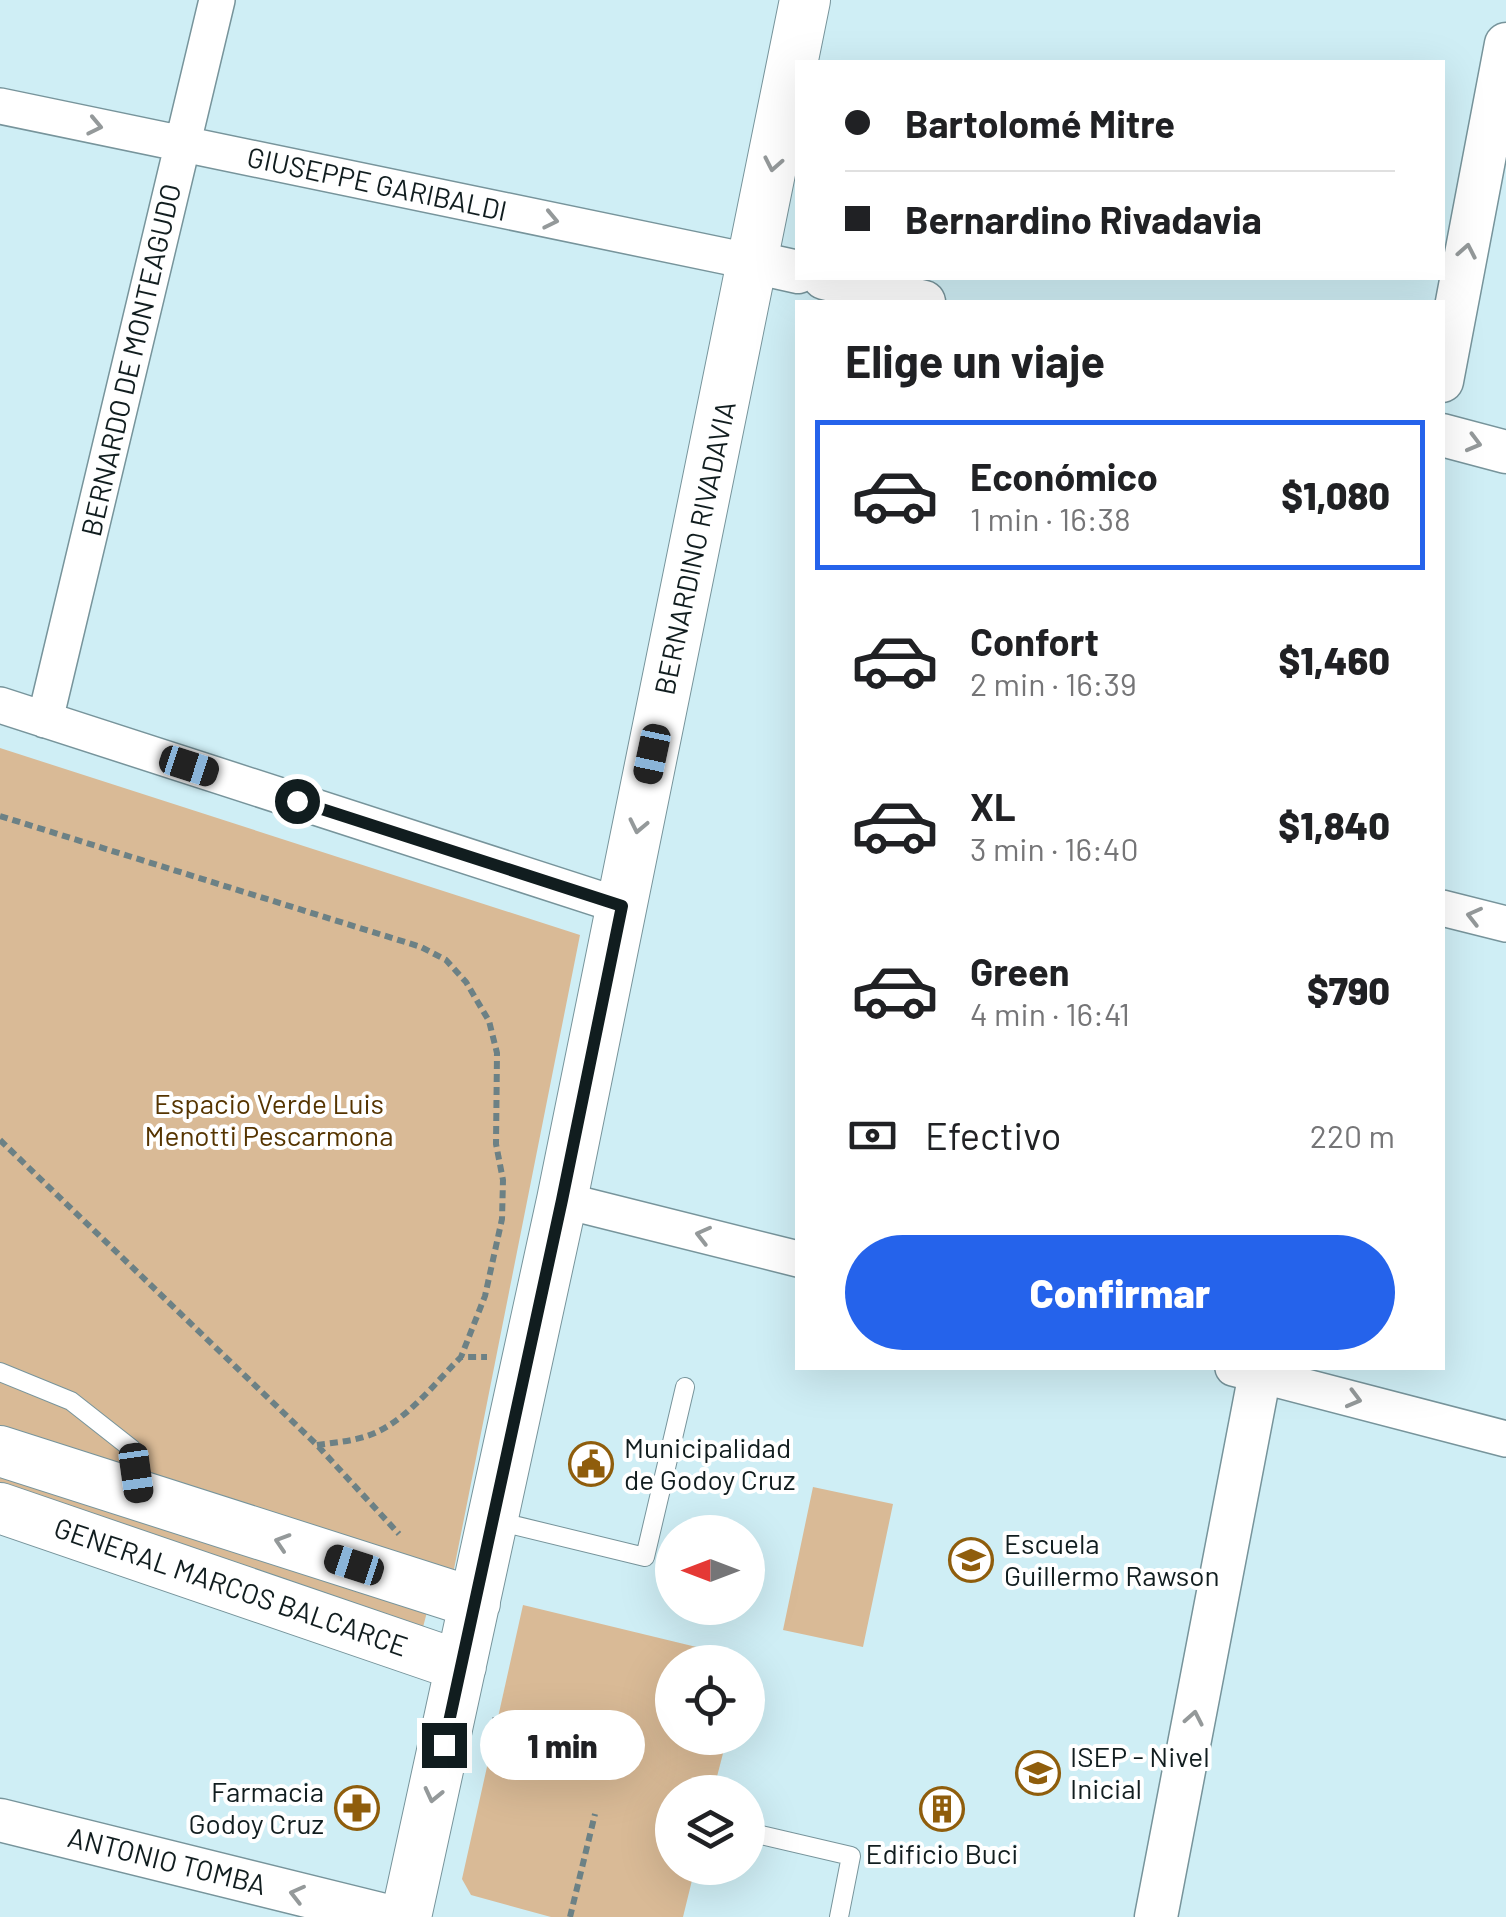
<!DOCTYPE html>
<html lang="es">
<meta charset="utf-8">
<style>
body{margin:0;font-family:Barlow,sans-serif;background:#f2f2f2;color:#202124;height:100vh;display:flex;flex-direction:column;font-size:38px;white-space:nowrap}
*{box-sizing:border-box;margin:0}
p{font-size:32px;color:#757577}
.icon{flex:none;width:55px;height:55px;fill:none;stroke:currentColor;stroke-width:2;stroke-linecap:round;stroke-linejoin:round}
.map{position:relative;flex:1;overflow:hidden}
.panel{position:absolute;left:795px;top:300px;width:650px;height:1070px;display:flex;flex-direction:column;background:#fff;border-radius:0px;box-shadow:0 10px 40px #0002}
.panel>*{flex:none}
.guide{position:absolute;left:795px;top:60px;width:650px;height:220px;border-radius:0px;box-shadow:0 10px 40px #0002;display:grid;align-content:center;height:220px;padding:0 50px;background:#fff}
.needle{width:65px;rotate:270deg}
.buttons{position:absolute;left:655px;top:1515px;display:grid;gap:20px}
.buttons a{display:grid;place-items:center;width:110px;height:110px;border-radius:50%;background:#fff;box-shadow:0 10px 40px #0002;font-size:50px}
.end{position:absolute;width:45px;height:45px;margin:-22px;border:12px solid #111d1f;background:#fff;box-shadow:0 0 0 5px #fff}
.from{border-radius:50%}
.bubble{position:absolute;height:70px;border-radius:35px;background:#fff;box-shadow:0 10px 40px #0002;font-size:32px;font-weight:800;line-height:70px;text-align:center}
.car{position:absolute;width:30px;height:60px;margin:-30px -15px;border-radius:12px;box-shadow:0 0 8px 2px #0007;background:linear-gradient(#222 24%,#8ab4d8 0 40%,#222 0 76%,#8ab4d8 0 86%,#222 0)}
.guide b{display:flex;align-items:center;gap:35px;height:95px;font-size:38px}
.guide b+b{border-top:2px solid #e0e0e0}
.guide i{width:25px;height:25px;background:#202124}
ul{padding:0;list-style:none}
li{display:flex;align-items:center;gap:30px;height:150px;margin:0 20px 15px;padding:0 30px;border:5px solid transparent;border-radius:0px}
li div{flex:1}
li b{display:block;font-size:38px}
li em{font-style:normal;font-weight:800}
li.active{border-color:#2563eb}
li>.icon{width:90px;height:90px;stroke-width:1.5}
h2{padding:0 50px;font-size:45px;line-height:120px}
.pay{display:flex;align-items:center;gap:25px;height:110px;padding:0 50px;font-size:38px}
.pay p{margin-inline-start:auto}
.cta{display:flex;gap:20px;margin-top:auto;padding:20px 50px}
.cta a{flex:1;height:115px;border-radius:60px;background:#2563eb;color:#fff;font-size:40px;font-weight:800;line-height:115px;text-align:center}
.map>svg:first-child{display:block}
.green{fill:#d9ba96}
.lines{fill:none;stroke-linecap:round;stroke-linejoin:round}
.service-casing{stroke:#77949b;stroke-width:20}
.minor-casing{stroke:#77949b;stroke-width:38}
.tertiary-casing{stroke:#77949b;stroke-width:45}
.secondary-casing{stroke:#77949b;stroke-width:52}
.path{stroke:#6c8185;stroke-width:6;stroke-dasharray:8 5;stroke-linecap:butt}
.service{stroke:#fff;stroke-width:18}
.minor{stroke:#fff;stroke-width:35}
.tertiary{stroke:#fff;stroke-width:42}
.secondary{stroke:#fff;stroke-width:50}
.oneway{stroke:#94999a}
.route{stroke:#111d1f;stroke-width:12}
.labels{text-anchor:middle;stroke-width:8;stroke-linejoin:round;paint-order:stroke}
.street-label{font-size:28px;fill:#111d1f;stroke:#fff}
.park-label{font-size:28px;fill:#553400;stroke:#fff}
.poi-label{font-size:28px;fill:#111d1f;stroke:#fff;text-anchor:start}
</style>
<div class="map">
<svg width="1506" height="1917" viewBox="0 0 1506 1917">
<rect width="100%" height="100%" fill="#cfeef5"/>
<path class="green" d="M0,748L580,935L453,1574L0,1429Z
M0,1470L427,1612L422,1631L0,1488Z
M813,1487L893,1504L863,1647L783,1630Z
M523,1605L746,1659L745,1662H672V1738H727L713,1792H672V1868H695L683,1917H551L471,1895L462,1879Z"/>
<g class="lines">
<g class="service-casing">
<path id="service" d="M0,1372L71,1401L132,1449L138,1489
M493,1520L645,1557L685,1387
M761,1835L851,1856L839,1917"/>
</g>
<g class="minor-casing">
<path id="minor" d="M0,106L753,262
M0,705L621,906
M45,720L217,0
M1442,908L1506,924
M562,1200L798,1259
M1233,1368L1506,1439"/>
</g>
<g class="tertiary-casing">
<path id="tertiary" d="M753,262L798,272
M824,278L924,302
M1442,381L1506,44
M1442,435L1506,452
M0,1820L392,1917
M1156,1917L1261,1368"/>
</g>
<g class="secondary-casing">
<path id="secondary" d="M0,1451L475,1603
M0,1508L461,1666
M406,1917L562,1200L805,0"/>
</g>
<path class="path" d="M0,816L421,947L446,960L466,982L489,1021L497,1053L496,1144L503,1180L502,1219L485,1296L461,1357
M0,1140L317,1445L399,1534
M317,1445C338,1442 359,1441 379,1431C411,1415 436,1382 461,1357H487
M492,1720L544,1731
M570,1917L595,1814"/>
<use href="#service" class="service"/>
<use href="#minor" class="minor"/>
<use href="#tertiary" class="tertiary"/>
<use href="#secondary" class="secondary"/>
</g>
<defs><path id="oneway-chevron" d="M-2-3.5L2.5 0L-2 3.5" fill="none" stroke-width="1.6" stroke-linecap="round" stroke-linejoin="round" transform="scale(2.5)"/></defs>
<g class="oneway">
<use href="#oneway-chevron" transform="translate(95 126) rotate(12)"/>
<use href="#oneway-chevron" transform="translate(773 164) rotate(101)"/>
<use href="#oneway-chevron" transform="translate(551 220) rotate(12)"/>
<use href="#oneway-chevron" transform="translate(1467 251) rotate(-79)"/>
<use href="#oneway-chevron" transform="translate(1474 443) rotate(15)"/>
<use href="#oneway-chevron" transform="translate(638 826) rotate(102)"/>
<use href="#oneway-chevron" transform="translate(1474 916) rotate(-166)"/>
<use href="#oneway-chevron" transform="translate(703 1235) rotate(-166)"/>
<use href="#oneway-chevron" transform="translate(1354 1399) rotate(15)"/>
<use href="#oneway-chevron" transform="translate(282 1542) rotate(-162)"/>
<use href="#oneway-chevron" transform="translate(1194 1718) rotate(-79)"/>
<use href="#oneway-chevron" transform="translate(433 1795) rotate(103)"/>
<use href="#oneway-chevron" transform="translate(297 1894) rotate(-166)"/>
</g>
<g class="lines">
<path class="route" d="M297,801L622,906L562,1200L444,1745"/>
</g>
<defs>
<g id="civic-ring" transform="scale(2.25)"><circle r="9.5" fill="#fff" stroke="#8f5d0c" stroke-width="1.5"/><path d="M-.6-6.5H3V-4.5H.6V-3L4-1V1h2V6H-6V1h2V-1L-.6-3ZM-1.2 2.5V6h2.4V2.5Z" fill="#8f5d0c"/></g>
<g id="school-ring" transform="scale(2.25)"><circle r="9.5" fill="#fff" stroke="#8f5d0c" stroke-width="1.5"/><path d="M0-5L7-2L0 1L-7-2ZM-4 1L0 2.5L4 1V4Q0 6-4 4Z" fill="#8f5d0c"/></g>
<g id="pharmacy-ring" transform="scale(2.25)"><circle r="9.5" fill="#fff" stroke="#8f5d0c" stroke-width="1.5"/><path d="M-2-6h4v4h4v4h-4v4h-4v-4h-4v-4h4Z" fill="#8f5d0c"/></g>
<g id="building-ring" transform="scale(2.25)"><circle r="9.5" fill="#fff" stroke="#8f5d0c" stroke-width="1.5"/><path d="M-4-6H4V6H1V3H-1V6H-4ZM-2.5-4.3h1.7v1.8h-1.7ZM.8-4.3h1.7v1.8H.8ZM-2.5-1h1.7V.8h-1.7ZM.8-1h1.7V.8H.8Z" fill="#8f5d0c"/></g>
</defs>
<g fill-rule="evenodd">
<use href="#civic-ring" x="591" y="1464"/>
<use href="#school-ring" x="971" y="1560"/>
<use href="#school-ring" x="1038" y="1773"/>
<use href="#pharmacy-ring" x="357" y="1808"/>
<use href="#building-ring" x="942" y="1809"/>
</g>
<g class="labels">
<g class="street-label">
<text transform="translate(377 184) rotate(12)" y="10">GIUSEPPE GARIBALDI</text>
<text transform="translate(131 360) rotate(-77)" y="10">BERNARDO DE MONTEAGUDO</text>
<text transform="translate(695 548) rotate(-78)" y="10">BERNARDINO RIVADAVIA</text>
<text transform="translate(231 1587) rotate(19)" y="10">GENERAL MARCOS BALCARCE</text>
<text transform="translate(167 1861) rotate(14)" y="10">ANTONIO TOMBA</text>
</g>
<g class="park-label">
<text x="269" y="1114">Espacio Verde Luis<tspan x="269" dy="32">Menotti Pescarmona</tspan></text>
</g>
<g class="poi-label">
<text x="624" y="1458">Municipalidad<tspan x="624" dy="32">de Godoy Cruz</tspan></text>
<text x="1004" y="1554">Escuela<tspan x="1004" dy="32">Guillermo Rawson</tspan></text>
<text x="1070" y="1767">ISEP - Nivel<tspan x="1070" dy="32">Inicial</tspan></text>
<text x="324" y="1802" text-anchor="end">Farmacia<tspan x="324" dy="32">Godoy Cruz</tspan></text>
<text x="942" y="1864" text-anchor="middle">Edificio Buci</text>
</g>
</g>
</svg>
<div class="buttons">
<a><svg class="needle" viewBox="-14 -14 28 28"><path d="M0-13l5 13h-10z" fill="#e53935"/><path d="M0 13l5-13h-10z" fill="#757577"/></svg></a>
<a><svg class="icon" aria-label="locate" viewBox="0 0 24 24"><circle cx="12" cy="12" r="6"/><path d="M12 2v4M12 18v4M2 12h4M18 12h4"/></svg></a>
<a><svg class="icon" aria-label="layers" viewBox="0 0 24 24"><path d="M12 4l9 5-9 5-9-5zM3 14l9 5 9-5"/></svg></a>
</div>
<i class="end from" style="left:297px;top:801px"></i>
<i class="end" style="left:444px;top:1745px"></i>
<div class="bubble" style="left:480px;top:1710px;width:165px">1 min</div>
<i class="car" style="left:652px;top:754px;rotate:192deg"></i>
<i class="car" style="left:189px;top:766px;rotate:108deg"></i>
<i class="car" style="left:136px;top:1473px;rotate:172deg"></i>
<i class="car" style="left:354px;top:1565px;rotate:288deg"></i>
<div class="guide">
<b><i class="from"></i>Bartolomé Mitre</b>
<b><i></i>Bernardino Rivadavia</b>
</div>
<section class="panel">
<h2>Elige un viaje</h2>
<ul>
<li class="active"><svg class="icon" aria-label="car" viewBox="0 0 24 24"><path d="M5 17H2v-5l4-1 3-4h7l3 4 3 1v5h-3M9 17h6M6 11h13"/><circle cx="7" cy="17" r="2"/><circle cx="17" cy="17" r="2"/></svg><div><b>Económico</b><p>1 min · 16:38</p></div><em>$1,080</em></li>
<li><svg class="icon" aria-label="car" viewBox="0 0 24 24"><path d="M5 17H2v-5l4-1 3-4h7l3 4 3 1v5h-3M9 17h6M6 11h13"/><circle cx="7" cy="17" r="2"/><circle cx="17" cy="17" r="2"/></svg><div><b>Confort</b><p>2 min · 16:39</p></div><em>$1,460</em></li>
<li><svg class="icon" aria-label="car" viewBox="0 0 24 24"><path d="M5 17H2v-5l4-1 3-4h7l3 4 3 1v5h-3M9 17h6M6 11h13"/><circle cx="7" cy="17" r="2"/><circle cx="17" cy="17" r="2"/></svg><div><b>XL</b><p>3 min · 16:40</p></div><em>$1,840</em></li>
<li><svg class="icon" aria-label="car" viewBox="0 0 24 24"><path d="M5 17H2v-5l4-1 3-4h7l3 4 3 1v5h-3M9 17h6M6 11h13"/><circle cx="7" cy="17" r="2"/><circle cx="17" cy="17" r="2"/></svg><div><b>Green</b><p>4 min · 16:41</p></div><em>$790</em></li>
</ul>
<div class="pay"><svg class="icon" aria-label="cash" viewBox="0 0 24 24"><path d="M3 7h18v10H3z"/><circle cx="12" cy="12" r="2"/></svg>Efectivo<p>220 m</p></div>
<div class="cta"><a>Confirmar</a></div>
</section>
</div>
